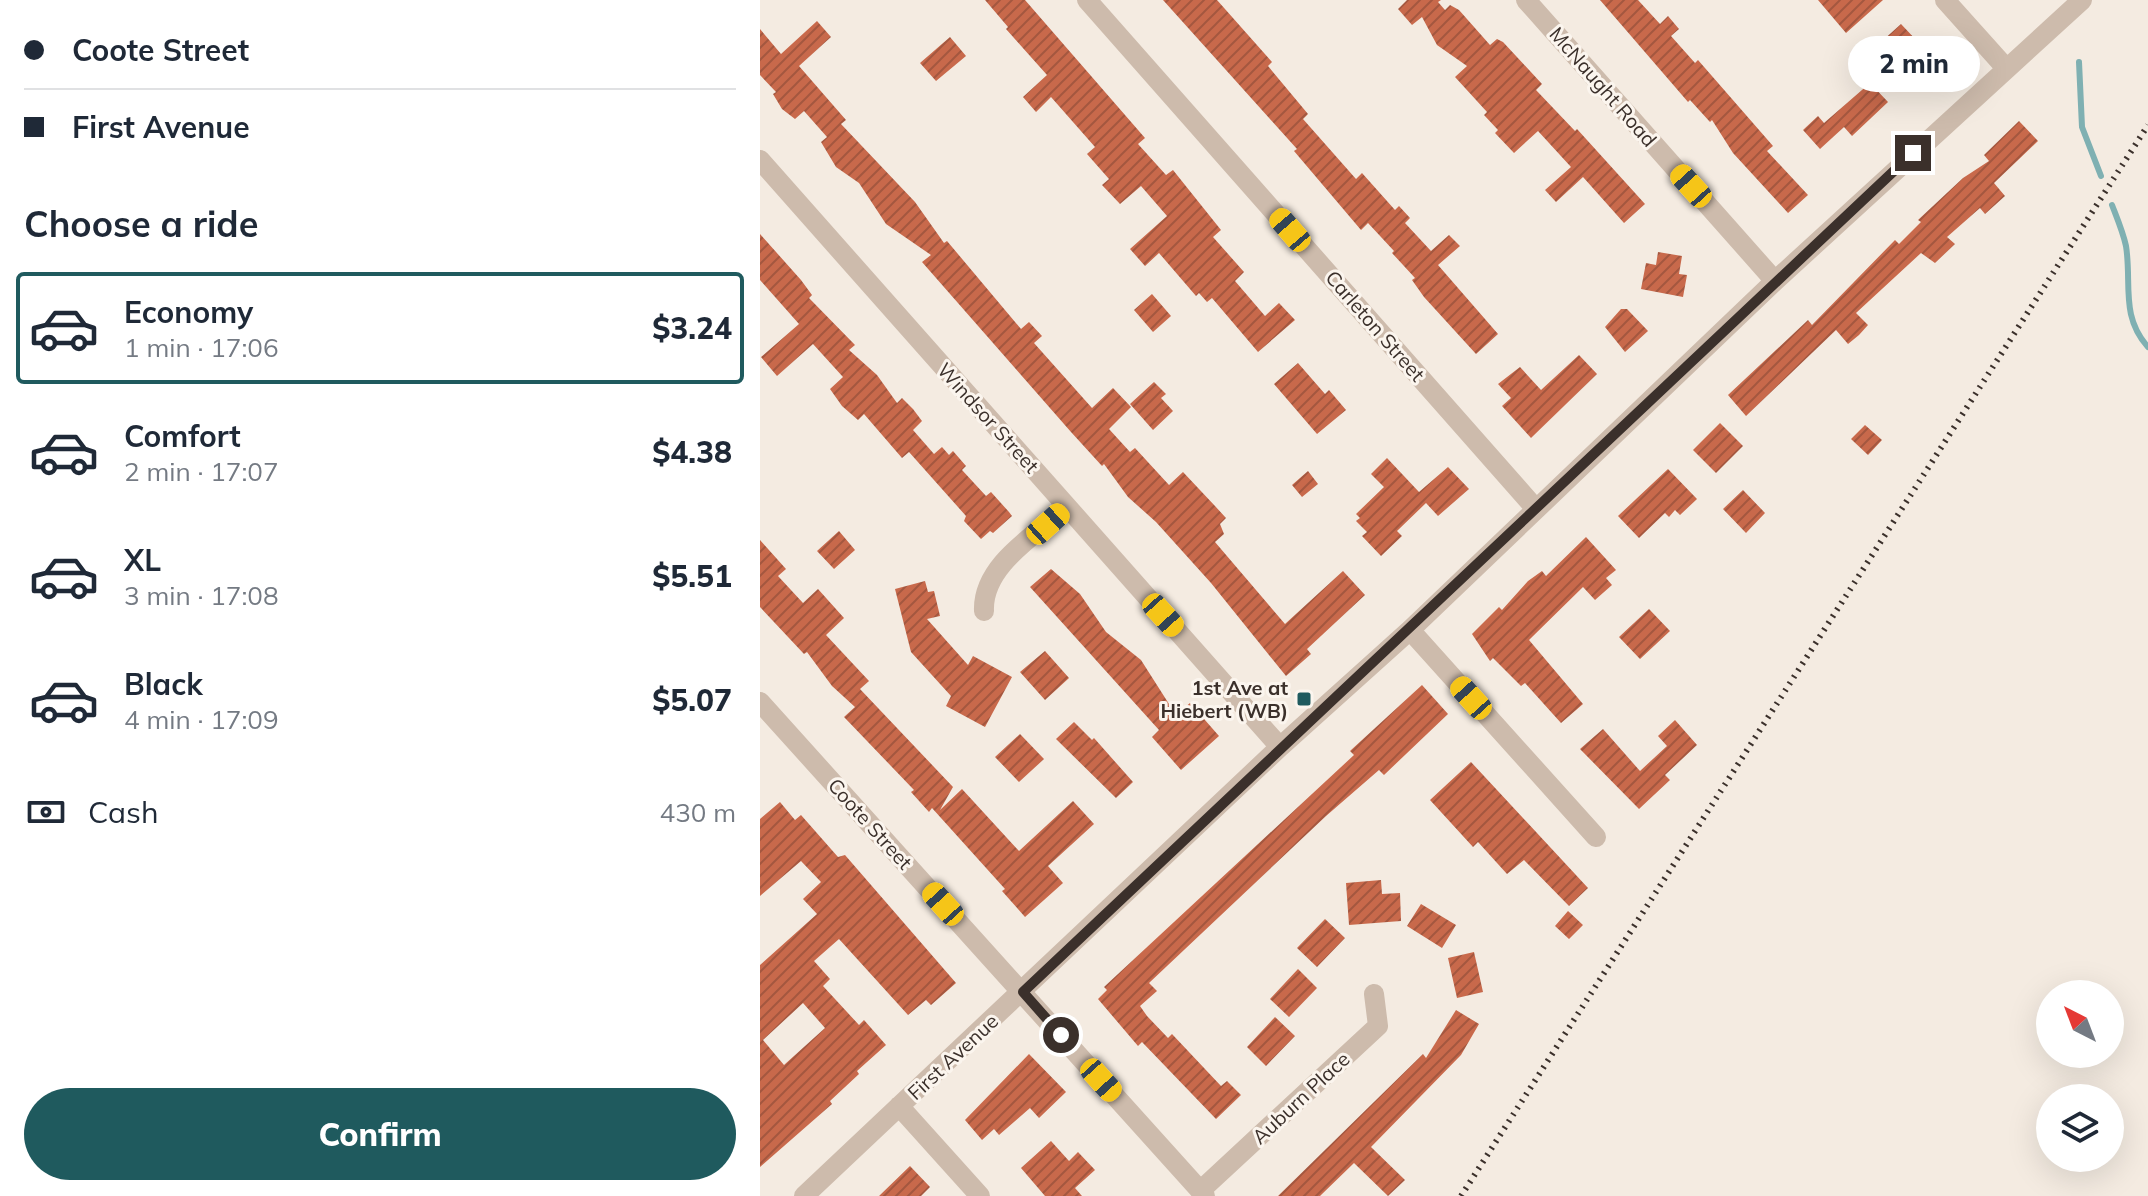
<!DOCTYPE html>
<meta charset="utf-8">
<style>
body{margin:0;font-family:Mulish,sans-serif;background:#f6f6f7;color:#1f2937;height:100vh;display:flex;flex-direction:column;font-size:30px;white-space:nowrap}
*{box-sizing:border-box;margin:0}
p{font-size:26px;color:#747a83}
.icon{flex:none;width:44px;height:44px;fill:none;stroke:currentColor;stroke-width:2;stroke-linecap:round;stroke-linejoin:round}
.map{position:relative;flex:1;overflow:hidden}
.side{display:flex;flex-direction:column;background:#fff;width:760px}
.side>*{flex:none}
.top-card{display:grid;align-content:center;height:176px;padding:0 24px;background:#fff}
.needle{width:52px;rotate:318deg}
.fabs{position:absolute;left:1276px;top:980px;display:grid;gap:16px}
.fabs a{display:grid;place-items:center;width:88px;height:88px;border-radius:50%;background:#fff;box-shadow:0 8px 32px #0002;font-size:40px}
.end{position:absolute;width:36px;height:36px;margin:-18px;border:10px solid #3b302b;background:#fff;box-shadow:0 0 0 4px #fff}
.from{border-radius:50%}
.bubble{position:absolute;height:56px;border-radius:28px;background:#fff;box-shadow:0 8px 32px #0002;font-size:26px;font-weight:800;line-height:56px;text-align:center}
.car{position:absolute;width:24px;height:48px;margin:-24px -12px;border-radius:10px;box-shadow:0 0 6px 2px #0007;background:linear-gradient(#f5c518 24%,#345 0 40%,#f5c518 0 76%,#345 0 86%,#f5c518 0)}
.top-card b{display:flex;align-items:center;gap:28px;height:76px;font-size:30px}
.top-card b+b{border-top:2px solid #e0e1e3}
.top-card i{width:20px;height:20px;background:#1f2937}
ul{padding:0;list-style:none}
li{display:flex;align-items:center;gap:24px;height:112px;margin:0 16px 12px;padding:0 8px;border:4px solid transparent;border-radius:8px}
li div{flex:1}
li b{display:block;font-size:30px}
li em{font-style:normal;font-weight:800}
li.active{border-color:#1f5a5e}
li>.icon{width:72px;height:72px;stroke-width:1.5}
h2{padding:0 24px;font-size:36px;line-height:96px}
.pay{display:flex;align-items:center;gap:20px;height:88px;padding:0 24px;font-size:30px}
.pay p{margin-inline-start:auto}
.action{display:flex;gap:16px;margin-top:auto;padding:16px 24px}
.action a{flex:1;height:92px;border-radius:48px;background:#1f5a5e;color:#fff;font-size:32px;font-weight:800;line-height:92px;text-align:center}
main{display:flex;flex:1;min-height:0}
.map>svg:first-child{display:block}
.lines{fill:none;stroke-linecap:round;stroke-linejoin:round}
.stream{stroke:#7fb0b2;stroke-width:6}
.building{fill:url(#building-hatch);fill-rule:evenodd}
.minor{stroke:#cdbbac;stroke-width:20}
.rail{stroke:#3b302b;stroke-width:6;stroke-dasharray:2 6;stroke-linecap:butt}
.route{stroke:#3b302b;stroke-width:10}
.poi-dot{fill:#1f5a5e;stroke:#fbf5ee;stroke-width:3}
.labels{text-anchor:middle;stroke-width:6;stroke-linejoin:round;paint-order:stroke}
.street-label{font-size:20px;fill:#3b302b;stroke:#fbf5ee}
.poi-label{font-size:20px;font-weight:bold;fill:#3b302b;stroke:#fbf5ee;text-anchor:end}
</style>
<main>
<section class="side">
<div class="top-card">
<b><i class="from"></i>Coote Street</b>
<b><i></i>First Avenue</b>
</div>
<h2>Choose a ride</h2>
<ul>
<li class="active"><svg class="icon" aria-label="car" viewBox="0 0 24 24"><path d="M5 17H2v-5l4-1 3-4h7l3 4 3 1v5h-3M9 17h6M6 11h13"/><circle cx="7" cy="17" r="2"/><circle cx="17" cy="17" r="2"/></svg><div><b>Economy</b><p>1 min · 17:06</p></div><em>$3.24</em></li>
<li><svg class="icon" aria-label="car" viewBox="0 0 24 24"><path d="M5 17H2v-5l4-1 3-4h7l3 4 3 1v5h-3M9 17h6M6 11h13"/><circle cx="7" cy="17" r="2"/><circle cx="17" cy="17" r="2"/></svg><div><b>Comfort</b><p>2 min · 17:07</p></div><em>$4.38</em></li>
<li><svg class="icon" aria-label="car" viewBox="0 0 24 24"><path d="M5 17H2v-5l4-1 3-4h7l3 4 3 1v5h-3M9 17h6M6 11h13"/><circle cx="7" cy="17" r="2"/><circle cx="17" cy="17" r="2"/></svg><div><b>XL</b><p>3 min · 17:08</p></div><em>$5.51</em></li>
<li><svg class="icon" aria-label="car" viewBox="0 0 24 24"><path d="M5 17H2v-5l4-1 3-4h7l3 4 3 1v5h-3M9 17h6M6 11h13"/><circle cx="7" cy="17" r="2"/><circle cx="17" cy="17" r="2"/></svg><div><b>Black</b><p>4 min · 17:09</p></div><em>$5.07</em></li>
</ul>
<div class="pay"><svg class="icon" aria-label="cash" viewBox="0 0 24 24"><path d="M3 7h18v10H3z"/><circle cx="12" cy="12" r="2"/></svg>Cash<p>430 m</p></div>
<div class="action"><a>Confirm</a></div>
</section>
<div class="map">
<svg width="1388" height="1196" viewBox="0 0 1388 1196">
<defs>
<pattern id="building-hatch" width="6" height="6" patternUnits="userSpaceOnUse" patternTransform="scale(2)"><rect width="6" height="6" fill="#c8694b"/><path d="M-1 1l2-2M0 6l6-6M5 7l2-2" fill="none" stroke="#a4573f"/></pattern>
</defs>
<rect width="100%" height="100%" fill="#f4ebe1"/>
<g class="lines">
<path class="stream" d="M1319,62L1322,127L1341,176
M1352,205C1357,218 1363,232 1366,246C1372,283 1360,316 1388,347"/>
</g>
<path class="building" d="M225,0H265L385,138L378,144L406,175L413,170L461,230L453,237L484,272L475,281L505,316L519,303L535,320L498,352L452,298L447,302L439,293L436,296L399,253L385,266L370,249L407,216L381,186L360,204L342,185L349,179L327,154L335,147L291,97L276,112L263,97L287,75L246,29L248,27Z
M403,0H457L512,62L508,66L548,114L543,119L596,179L602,173L635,210L639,206L650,218L645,223L671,251L689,235L700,246L678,265L738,334L716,354L664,297L652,280L655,278L632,253L634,251L608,223L601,230L534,151L537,149Z
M647,0H681L678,2L685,10L690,5L699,10L730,45L737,39L743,42L782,84L776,90L815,131L817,129L885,204L864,223L823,177L796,202L785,190L811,167L778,131L754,153L735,133L738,130L724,115L727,112L695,77L707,66L677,45L662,17L652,25L638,9Z
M840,0H878L900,24L908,16L919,29L911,36L935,63L938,60L1013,146L1007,151L1048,195L1028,213L973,153L952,120L950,122L930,100L928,102Z
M1058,0H1123L1086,33Z
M57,21L71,37L39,66L86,120L81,124L155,202L184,243L187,241L261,329L269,322L282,336L274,343L332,408L353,388L371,407L349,429L370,452L375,448L409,485L423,472L455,506L466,518L460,524L464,534L455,542L525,624L583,571L605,595L547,649L551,654L526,676L451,583L396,522L368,497L344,464L342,466L311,432L162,262L171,255L126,224L99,183L76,167L61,142L67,137L44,111L35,119L22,109L13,94L16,92L0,75V29L21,54Z
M1141,24L1174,59L1155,77L1121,42Z
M190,37L206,56L176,81L160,63Z
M1110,83L1128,102L1092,136L1084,127L1060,149L1043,130L1058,116L1064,123Z
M1259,121L1278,141L1234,183L1245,196L1225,214L1220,208L1187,237L1195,244L1175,263L1161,253L1096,313L1108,325L1099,335L1088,344L1076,330L986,416L968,395L1048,320L1052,325L1135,240L1139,244L1161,222L1158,220L1203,178L1229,161L1224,155Z
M0,234L41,280L52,295L49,298L95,345L89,350L117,375L137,403L142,398L153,409L162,421L153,430L174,454L182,447L189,455L193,451L206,466L202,470L226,496L231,492L249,512L252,516L233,533L230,531L221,539L204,521L206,516L149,452L142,458L104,414L98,420L82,406L70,389L83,377L53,344L17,376L1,357L39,324L0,280Z
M898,252L922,256L919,274L927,275L923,297L881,289L886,263L896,265Z
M392,294L411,316L393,332L374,310Z
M861,309H867L888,331L865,352L845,327Z
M819,355L837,374L771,438L742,406L751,398L738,384L760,367L781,390Z
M538,363L565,394L569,390L586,410L557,434L514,384Z
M394,382L406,394L401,398L413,411L393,430L370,404Z
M960,423L983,446L956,473L933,450Z
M1105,425L1122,440L1108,455L1091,439Z
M627,458L659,492L688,467L709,489L678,516L666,503L637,531L642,536L621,556L602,536L607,532L596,521L600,518L596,514L624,487L611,474Z
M908,469L937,499L920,515L915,510L909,517L905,513L879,538L858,516Z
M548,471L558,484L542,497L532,485Z
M983,490L1005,513L986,533L963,509Z
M79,531L95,550L74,569L57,551Z
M826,537L856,570L846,578L852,585L835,600L823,587L769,640L823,704L801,723L765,683L761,686L733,658L730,661L712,634L739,607L742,610L768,581L782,571L786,576Z
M0,540L26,569L18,576L43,603L58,589L84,618L66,635L109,681L100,689L193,787L180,810L202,789L259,851L313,801L334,824L288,866L303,883L265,917L242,891L245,889L172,808L169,812L151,792L154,790L84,717L95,707L72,686L47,652L44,654L0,607Z
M291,569L320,594L346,632L381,660L416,715L430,703L459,736L421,770L392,737L399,730L270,587Z
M165,581L168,592L174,591L180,616L167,619L208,665L213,656L252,677L225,727L186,706L191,696L151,652L135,589Z
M889,609L910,631L880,659L859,637Z
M285,651L309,678L285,700L260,672Z
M662,685L688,714L624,775L619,770L566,816L389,983L397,991L380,1006L387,1016L408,1038L412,1034L461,1086L467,1081L481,1095L456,1119L382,1042L378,1046L338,999L347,990L344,987L594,755L590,751Z
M915,720L937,745L905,775L910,780L879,809L820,749L843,729L880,771L907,746L898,736Z
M314,722L332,740L334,738L373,782L356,798L296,739Z
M260,734L284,759L259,782L235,757Z
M711,762L828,888L809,906L764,860L747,874L718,842L713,847L670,800Z
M20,802L35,820L41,815L78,857L85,855L196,983L171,1005L166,1000L148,1015L79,939L54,961L70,979L63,986L99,1025L104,1020L126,1045L97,1071L99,1074L70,1101L72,1104L0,1167V965L57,914L43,899L61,882L41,861L0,896V819ZM43,1003L65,1028L24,1065L3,1040Z
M621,880L622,894L640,893L641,921L589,925L586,883Z
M661,904L696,925L682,948L647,926Z
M808,911L823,925L809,939L795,926Z
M565,919L585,938L557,967L537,948Z
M714,952L723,992L697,998L688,958Z
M538,969L557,988L529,1017L510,999Z
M696,1010L719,1024L701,1055L611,1147L645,1180L628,1196L594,1163L560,1196H518L663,1054L666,1058Z
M515,1017L535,1036L506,1066L487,1047Z
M269,1054L306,1092L279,1118L270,1108L239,1135L234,1129L222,1140L205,1120Z
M291,1141L309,1161L318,1152L335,1170L315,1188L322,1196H285L261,1168Z
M150,1166L170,1187L161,1196H119Z"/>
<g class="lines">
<path class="minor" d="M327,0L776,509
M766,0L1015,281
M1185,0L1245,67
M0,160L520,747
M224,611C222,565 276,535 307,507
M650,630L836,837
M0,702L445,1196
M139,1106L220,1196
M440,1191L618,1026L614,994
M44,1196L520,747L650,630L1015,281L1322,0"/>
<path class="rail" d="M701,1196L1388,125"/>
</g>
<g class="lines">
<path class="route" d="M301,1035L263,992L1153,153"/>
</g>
<rect class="poi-dot" x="536" y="691" width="16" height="16" rx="4"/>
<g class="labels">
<g class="street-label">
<text transform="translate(843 87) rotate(49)" y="7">McNaught Road</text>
<text transform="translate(615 326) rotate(49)" y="7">Carleton Street</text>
<text transform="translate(228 418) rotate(48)" y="7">Windsor Street</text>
<text transform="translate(110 824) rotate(48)" y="7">Coote Street</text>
<text transform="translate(193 1057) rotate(-43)" y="7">First Avenue</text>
<text transform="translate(541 1098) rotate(-43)" y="7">Auburn Place</text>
</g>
<g class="poi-label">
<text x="528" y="695">1st Ave at<tspan x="528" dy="23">Hiebert (WB)</tspan></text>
</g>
</g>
</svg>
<div class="fabs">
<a><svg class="needle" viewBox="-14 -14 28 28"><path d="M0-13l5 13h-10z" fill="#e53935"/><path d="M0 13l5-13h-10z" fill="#747a83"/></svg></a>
<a><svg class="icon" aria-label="layers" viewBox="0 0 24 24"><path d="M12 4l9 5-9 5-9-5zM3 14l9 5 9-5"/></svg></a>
</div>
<i class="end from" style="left:301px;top:1035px"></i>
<i class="end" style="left:1153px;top:153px"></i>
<div class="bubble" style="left:1088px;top:36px;width:132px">2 min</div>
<i class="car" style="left:931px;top:186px;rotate:318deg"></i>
<i class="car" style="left:530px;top:230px;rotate:319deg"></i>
<i class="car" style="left:288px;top:524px;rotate:48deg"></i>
<i class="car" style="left:403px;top:615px;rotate:138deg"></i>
<i class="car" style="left:711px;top:698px;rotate:318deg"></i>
<i class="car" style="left:183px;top:904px;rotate:318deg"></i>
<i class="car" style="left:341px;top:1080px;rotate:138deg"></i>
</div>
</main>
